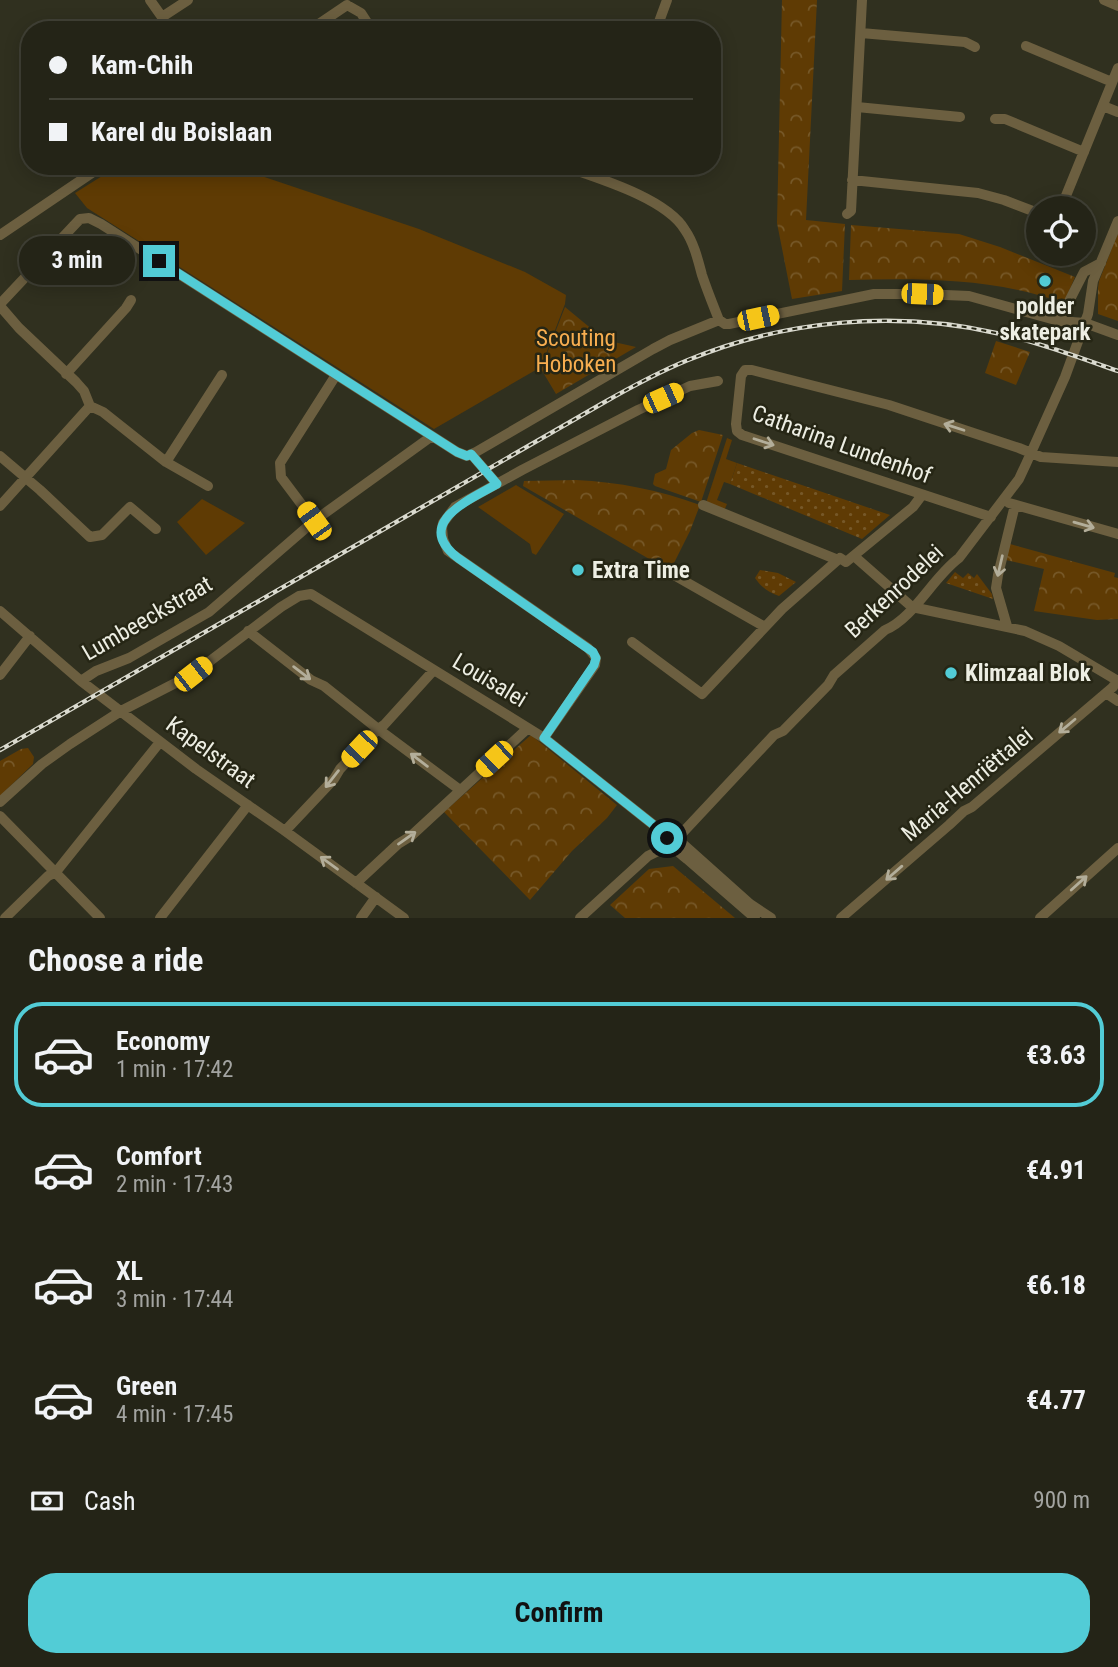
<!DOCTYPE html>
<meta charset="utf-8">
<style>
body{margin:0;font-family:"Roboto Condensed",sans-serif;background:#2c2c20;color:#f1f3f6;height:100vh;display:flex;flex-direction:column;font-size:26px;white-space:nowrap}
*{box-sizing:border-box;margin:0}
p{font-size:23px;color:#a3a4a1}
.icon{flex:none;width:38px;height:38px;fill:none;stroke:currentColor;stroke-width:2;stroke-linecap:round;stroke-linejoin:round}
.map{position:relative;height:918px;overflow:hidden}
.sheet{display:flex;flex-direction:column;background:#242417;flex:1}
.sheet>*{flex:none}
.hud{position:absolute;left:21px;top:21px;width:700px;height:154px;border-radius:28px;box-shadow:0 4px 18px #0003,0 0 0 2px #414136;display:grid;align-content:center;height:154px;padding:0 28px;background:#242417}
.tools{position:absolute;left:1026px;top:196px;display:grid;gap:14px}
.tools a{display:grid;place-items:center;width:70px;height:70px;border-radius:50%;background:#242417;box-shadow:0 4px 18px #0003,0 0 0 2px #414136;font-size:35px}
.end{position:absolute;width:32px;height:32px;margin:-16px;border:9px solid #52ccd6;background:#111;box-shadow:0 0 0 4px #111}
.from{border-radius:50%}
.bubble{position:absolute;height:49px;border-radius:24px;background:#242417;box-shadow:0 4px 18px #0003,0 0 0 2px #414136;font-size:23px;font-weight:700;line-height:49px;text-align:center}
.car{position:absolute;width:21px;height:42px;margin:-21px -10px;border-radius:9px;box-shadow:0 0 5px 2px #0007;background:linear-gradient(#f5c518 24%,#345 0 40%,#f5c518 0 76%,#345 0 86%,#f5c518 0)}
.hud b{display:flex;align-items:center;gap:24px;height:66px;font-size:26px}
.hud b+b{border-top:2px solid #414136}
.hud i{width:18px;height:18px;background:#f1f3f6}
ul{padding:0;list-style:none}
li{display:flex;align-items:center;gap:21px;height:105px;margin:0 14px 10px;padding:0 14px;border:4px solid transparent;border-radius:28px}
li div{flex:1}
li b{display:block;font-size:26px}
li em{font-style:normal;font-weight:700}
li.active{border-color:#52ccd6}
li>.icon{width:63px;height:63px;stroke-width:1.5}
h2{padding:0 28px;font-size:32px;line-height:84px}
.pay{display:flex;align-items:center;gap:18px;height:77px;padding:0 28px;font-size:26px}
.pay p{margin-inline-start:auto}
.cta{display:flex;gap:14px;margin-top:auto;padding:14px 28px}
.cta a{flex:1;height:80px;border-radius:28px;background:#52ccd6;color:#111;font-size:28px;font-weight:700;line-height:80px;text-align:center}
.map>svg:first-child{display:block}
.grass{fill:#5f3b04}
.forest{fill:url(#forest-crowns)}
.garden{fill:url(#garden-dots)}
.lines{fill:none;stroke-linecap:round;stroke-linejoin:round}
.minor{stroke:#6c5f40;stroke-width:10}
.rail-casing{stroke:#dadacf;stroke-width:4.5}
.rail{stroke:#262615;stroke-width:2;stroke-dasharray:5;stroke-linecap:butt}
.oneway{stroke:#b3ae9a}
.route{stroke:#52ccd6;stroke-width:9}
.poi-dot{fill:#52ccd6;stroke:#262615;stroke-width:2.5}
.labels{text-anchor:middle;stroke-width:5;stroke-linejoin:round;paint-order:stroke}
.poi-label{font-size:23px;font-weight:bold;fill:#edeee3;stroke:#262615;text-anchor:start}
.park-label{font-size:23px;fill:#f8ae50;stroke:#262615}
.street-label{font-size:23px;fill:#edeee3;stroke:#262615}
</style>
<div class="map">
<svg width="1118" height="918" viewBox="0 0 1118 918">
<defs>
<pattern id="forest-crowns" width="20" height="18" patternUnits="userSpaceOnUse" patternTransform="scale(1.75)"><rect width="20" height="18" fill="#5f3b04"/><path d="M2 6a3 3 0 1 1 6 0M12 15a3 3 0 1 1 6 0" fill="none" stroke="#765828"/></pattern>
<pattern id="garden-dots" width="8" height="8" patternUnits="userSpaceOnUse" patternTransform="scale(1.75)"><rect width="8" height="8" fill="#5f3b04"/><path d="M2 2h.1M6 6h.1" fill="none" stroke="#765828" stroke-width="1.8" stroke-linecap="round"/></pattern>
</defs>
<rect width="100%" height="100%" fill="#30301f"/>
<path class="grass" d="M118,166H232L419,229L525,272L566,295L565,304L541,367L434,429L87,208L75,193Z
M727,438L732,440L726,459L737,463L730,484L724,482L717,500L727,504L724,511L706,503Z
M516,485L564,514L536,555L532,553L530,544L478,507Z
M202,499L245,523L206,555L177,522Z"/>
<path class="forest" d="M782,0H817L806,220L845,224L842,291L792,299L777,223Z
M851,225L959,234L1000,247L1075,277L1064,303C995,278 922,278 849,280Z
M1118,233V321L1098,314V288L1099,281Z
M565,307L605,340L636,347L556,394L541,369Z
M996,341L1030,352L1016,385L985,373Z
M699,430L723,435L701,502L655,486L653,484L655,474L666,469L671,450L692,433Z
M576,480C619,482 659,490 700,505L690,531L670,571L523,486L524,481Z
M1010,544L1115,573L1114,577L1118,578V619L1097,620L1034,611L1044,569L1006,560Z
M531,735L617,805L607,818L572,851L530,900L444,812Z
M28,748L34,757L33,764L0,796V761L21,749Z
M673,866L735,918H625L610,905L649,869Z"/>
<path class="garden" d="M737,463L890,515L862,539L730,484Z
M760,570L778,573L796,582L779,596C768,592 762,588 755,578Z
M955,572L963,578L968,573L974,578L977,574L992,594L993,599L946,583Z"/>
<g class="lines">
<path class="minor" d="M150,0L162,17L188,0
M1104,0L1118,6
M347,5L361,13L372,30
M310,30L347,5
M656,30L667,0
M861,33L965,42L975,47
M1026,46L1112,82
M1103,106L1118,112
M857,107L960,117
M995,119H1005L1084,152
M563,166C597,178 666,198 685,230C694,243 698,260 702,275C707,290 713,305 719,320
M852,180L978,193L1004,200L1038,213
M1061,208L1118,68
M847,214L851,211L862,0
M0,235L102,166
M0,304L80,219L89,218L101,224L432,436L457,452L467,456L476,452L653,349L670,340L719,320L725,324H729L874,294H922L969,296L1059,321L1085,323L1118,335
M0,306L19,328L76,382L84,391L90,406L103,412L166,462L208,486
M1059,321L1084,272L1101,263
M66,374L126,308L131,300
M471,454L497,484
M0,456L40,490L90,537L102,535L130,507L156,529
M166,462L222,375
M1009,503L1118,534
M703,505L838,560
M0,506L90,406
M991,517L742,435L737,431L736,424L741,376L745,370H752L889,405L1019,448L1041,457L1118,462
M314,521L281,477L280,463L336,375
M854,556L912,607
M672,574L765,627
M912,607L1025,631L1059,646L1118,681
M0,611L81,681L196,769L285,831L404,918
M1007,626L996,588L998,575L1015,505
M248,631L311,680L324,686L378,729L460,790
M632,642L702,694L782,609L840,558L846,562L913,507L922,495
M0,675L30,636
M81,681L96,671L129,658L209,612L314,521L432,436
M1106,693L1118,701
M544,738L595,665L596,658L588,648L448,551L443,539L442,528L443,523L455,507L522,470L638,410L690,386L718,381
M0,802L42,764L70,744L121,711L193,674L281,607L299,596L311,594L544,738L665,834C671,846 677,851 687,859L755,918
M0,816L100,918
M285,831L334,779L340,769L378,729L384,725L433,671
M671,845L774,735L783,731L828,685L834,675L885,630C914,618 933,577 959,558L1019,479L1026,464L1065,377L1088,314L1093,281L1118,221
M356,883L398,844L411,836L528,728
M5,918L48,876L56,872L160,742
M160,918L248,805
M361,918L376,897
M580,918L648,856L676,842L684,845L750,904L771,918
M841,918L949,825L964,811L972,807L1113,687L1117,680
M1040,918L1118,848"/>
<g class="rail-casing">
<path id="rail" d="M0,750L603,403C631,387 659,372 688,360C785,320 894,310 996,333C1038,342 1078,357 1118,371"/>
</g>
<use href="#rail" class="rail"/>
</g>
<defs><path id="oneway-shaft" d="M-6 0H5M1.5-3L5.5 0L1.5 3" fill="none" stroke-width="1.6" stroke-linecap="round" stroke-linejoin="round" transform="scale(1.75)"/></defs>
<g class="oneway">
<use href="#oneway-shaft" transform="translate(954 427) rotate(-162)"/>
<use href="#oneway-shaft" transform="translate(764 442) rotate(18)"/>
<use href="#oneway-shaft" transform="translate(1084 525) rotate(16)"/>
<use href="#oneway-shaft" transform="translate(1000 566) rotate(103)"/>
<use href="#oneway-shaft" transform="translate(302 673) rotate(37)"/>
<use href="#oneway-shaft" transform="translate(1067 726) rotate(140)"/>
<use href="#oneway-shaft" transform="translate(419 760) rotate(-143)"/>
<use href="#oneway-shaft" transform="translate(332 779) rotate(128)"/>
<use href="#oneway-shaft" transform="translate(407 838) rotate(-35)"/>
<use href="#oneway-shaft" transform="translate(329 863) rotate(-144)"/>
<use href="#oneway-shaft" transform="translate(894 873) rotate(139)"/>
<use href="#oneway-shaft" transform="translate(1079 883) rotate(-42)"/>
</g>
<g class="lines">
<path class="route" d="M159,261L457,452L467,456L471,454L497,484C469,500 413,523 458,558L593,652L596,658L594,665L544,738L665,834L667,838"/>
</g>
<g class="poi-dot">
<circle cx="1045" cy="281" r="7"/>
<circle cx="578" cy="570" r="7"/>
<circle cx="951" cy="673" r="7"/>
</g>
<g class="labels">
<g class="poi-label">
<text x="1045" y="314" text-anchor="middle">polder<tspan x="1045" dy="26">skatepark</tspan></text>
<text x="592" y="578">Extra Time</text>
<text x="965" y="681">Klimzaal Blok</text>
</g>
<g class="park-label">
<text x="576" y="346">Scouting<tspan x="576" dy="26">Hoboken</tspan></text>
</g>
<g class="street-label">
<text transform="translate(842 444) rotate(20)" y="8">Catharina Lundenhof</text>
<text transform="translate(894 591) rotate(-43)" y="8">Berkenrodelei</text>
<text transform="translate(147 618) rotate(-30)" y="8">Lumbeeckstraat</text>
<text transform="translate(490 680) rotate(31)" y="8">Louisalei</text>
<text transform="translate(211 752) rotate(36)" y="8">Kapelstraat</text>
<text transform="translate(967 784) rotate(-40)" y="8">Maria-Henriëttalei</text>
</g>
</g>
</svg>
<div class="tools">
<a><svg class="icon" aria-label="locate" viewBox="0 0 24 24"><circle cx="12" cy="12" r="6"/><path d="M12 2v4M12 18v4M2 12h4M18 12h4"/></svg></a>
</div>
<i class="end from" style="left:667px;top:838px"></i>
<i class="end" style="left:159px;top:261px"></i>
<div class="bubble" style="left:19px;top:236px;width:116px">3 min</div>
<i class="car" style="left:922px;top:294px;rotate:92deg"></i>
<i class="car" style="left:758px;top:318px;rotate:78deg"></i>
<i class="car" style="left:663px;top:398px;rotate:66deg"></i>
<i class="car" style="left:314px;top:521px;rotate:324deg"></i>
<i class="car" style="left:193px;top:674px;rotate:52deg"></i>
<i class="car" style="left:359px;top:749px;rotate:223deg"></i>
<i class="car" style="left:494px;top:759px;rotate:227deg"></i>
<div class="hud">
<b><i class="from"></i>Kam-Chih</b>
<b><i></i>Karel du Boislaan</b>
</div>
</div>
<section class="sheet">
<h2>Choose a ride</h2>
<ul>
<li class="active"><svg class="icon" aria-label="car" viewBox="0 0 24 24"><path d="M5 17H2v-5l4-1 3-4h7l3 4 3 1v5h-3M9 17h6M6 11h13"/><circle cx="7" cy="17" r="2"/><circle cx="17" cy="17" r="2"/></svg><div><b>Economy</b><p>1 min · 17:42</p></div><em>€3.63</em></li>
<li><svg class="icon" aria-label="car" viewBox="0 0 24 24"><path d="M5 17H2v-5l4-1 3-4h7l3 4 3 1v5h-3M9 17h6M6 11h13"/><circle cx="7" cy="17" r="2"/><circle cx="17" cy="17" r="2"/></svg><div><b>Comfort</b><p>2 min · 17:43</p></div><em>€4.91</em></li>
<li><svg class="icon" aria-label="car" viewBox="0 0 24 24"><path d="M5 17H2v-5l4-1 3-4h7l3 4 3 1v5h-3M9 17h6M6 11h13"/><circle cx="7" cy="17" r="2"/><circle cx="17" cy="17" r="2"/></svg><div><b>XL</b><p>3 min · 17:44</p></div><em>€6.18</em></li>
<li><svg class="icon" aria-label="car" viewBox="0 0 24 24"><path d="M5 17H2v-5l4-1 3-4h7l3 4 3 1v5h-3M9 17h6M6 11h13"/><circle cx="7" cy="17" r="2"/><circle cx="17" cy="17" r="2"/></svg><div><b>Green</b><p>4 min · 17:45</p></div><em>€4.77</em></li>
</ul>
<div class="pay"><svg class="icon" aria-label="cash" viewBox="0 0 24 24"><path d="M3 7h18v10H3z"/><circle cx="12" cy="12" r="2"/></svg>Cash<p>900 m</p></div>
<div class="cta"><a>Confirm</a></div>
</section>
